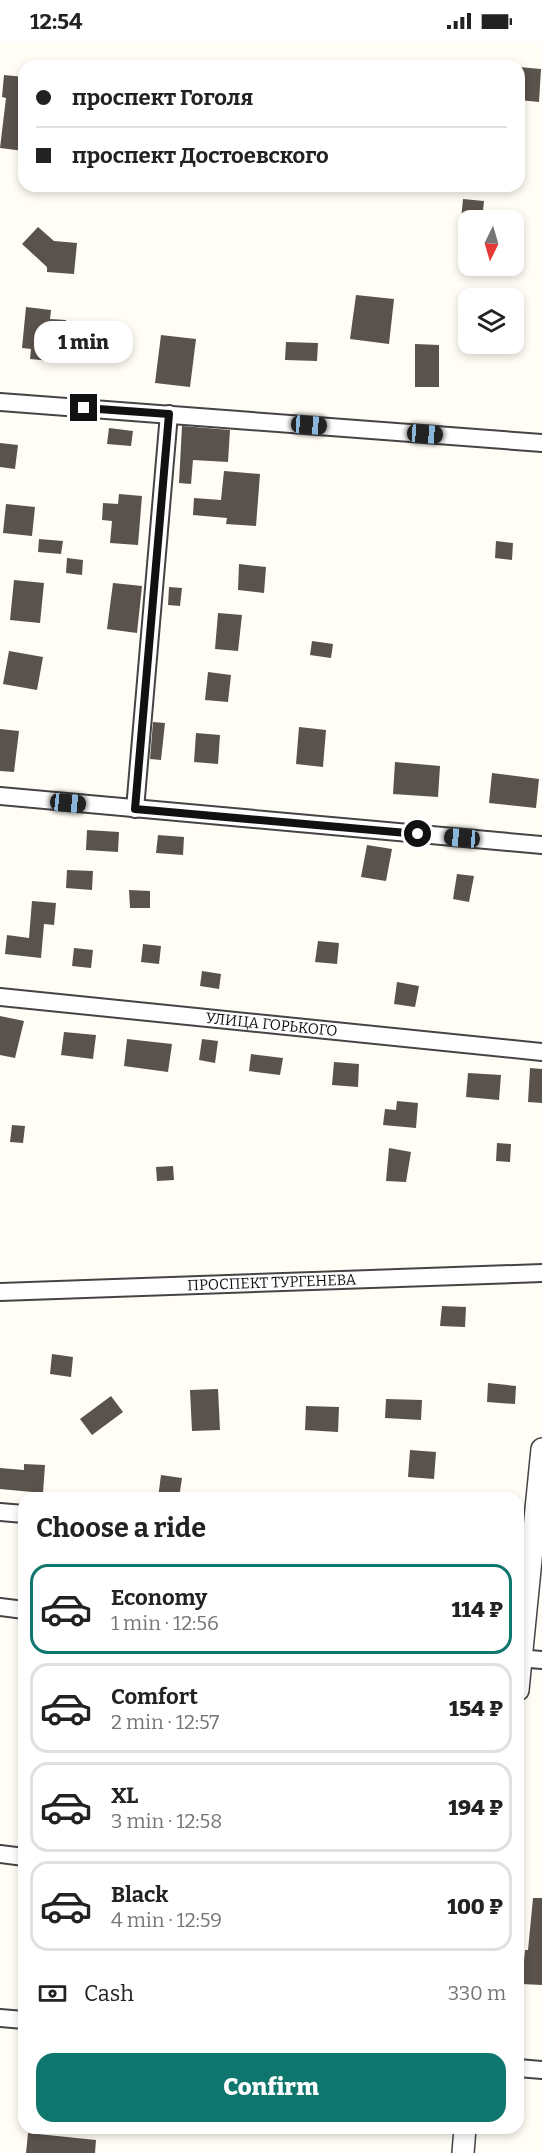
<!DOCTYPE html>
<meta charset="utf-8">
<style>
body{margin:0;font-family:Bitter,serif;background:#f6f6f6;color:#222;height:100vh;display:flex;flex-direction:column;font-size:22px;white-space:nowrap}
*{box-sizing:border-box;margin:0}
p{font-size:20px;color:#767676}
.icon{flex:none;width:33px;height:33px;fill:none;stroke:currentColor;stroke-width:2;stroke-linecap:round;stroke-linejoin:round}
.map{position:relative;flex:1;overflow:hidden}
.panel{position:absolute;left:18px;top:1450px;width:506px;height:642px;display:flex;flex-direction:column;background:#fff;border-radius:18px;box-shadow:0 3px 9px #0003}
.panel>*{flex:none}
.hud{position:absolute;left:18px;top:18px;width:507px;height:132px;border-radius:18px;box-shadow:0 3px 9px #0003;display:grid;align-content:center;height:132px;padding:0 18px;background:#fff}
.needle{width:39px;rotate:185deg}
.buttons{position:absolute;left:458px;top:168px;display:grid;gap:12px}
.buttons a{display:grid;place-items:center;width:66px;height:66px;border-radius:12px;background:#fff;box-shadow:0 3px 9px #0003;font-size:30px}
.end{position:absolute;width:27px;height:27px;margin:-14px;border:8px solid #111;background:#fff;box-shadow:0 0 0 3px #fff}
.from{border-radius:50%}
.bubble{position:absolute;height:42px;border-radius:18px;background:#fff;box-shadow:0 3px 9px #0003;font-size:20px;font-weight:800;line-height:42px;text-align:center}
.car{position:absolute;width:18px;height:36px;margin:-18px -9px;border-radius:8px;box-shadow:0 0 4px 2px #0007;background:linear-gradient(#222 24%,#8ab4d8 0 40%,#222 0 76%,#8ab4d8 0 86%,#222 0)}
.hud b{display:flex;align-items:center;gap:21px;height:57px;font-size:22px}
.hud b+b{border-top:2px solid #e0e0e0}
.hud i{width:15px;height:15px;background:#222}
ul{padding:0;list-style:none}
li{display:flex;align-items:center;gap:18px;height:90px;margin:0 12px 9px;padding:0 6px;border:3px solid #e0e0e0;border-radius:18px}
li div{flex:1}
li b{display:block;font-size:22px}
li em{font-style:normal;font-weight:800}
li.selected{border-color:#0f766e}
li>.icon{width:54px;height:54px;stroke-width:1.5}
h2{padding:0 18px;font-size:27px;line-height:72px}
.pay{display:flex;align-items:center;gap:15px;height:66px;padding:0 18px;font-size:22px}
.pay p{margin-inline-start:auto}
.cta{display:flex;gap:12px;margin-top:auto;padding:12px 18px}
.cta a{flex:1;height:69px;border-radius:18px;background:#0f766e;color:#fff;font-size:24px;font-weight:800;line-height:69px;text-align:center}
.status{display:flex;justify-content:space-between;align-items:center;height:42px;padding:0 30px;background:#fff;direction:ltr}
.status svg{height:16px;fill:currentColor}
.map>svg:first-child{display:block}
.building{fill:#5a524d}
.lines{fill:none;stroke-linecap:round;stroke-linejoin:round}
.minor-casing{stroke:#444;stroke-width:20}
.tertiary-casing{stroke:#444;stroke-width:24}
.minor{stroke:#fff;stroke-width:16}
.tertiary{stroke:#fff;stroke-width:21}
.route{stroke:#111;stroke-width:8}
.labels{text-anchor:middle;stroke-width:6;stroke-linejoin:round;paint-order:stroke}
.street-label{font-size:15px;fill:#111;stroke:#fff}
</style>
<div class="status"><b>12:54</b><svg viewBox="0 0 49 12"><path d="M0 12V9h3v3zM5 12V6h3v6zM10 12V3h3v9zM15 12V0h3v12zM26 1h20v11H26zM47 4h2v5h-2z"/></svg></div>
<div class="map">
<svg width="542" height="2111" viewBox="0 0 542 2111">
<rect width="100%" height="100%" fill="#fffdf5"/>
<path class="building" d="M519,25L541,27L539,60L519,58Z
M4,33L24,35V109L0,106L6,56L2,55Z
M463,157L484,159L482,178H461Z
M38,185L54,199L77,201L74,232L47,230V225L22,202Z
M356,253L394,257L389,302L350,297Z
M26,265L51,268L50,277L66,278L61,320L30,317L31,307L22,306Z
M161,293L196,297L190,345L155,341Z
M286,300L318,301L317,319L285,318Z
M415,302L439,303V345H415Z
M182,384L230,388L228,420L193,418L191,442L179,441Z
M109,386L133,389L131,404L107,402Z
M0,401L18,403L15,427L0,425Z
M224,429L260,432L256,484L226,482L227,476L193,473L194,456L221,458Z
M119,452L142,454L138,503L110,501L112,479L102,478L103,461L118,462Z
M6,462L35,465L32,494L3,491Z
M39,497L63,499L61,512L38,510Z
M496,499L513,501L512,518L495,516Z
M67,516L83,518L82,533L66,531Z
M239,522L266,525L264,551L238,548Z
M14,538L44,541L40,581L10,578Z
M113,541L142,544L137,591L107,587Z
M169,545L182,546L180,564L168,563Z
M218,571L242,573L238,609L215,607Z
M312,599L333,602L331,616L310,613Z
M9,609L43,615L37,648L3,642Z
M208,630L231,633L228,660L205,658Z
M153,680L165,681L161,718L150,717Z
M299,685L326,688L323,725L296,722Z
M0,687L19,689L14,730L0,729Z
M196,691L220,693L218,722L194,720Z
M395,720L440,724L438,755L393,752Z
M492,731L539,737L536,766L489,761Z
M87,788L119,790L118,810L86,808Z
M158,793L184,795L183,813L156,811Z
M367,803L392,807L386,839L361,835Z
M67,828L93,829L92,848L66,846Z
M457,832L474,834L469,860L453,857Z
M129,848L150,849V866H130Z
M32,859L56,861L54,883L44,882L41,916L5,912L7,893L29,896Z
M318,899L339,901L337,922L315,920Z
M143,902L161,904L159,922L141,920Z
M74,906L93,908L91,926L72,924Z
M202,929L221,932L219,947L200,944Z
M397,940L419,944L415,965L394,962Z
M0,974L24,979L15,1016L0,1013Z
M64,990L96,993L93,1017L61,1013Z
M127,997L172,1002L168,1030L124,1024Z
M202,997L218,999L215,1021L199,1018Z
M251,1012L283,1016L280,1033L249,1029Z
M334,1020L359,1022L358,1045L332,1043Z
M530,1026L542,1027V1061L528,1060Z
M468,1031L501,1033L499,1058L466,1055Z
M397,1059L418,1061L416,1086L383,1083L385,1067L396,1068Z
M12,1083L25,1084L23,1101L10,1100Z
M497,1101L511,1102L510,1120L496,1119Z
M389,1106L411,1110L406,1140L386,1139Z
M173,1124L174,1138L157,1139L156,1125Z
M442,1264L466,1265L465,1285L440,1284Z
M52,1312L73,1315L71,1335L50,1332Z
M488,1341L516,1344L515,1362L487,1360Z
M218,1347L220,1388L192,1389L190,1348Z
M111,1354L123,1370L92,1393L80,1377Z
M386,1357L422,1358L421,1378L385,1376Z
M306,1364L339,1365L338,1390L305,1388Z
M410,1408L436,1410L434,1437L408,1435Z
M24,1422L45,1423L43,1451L0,1447V1426L24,1428Z
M161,1433L182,1436L179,1456H158Z
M533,1856H542V1943L522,1942L525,1908H528Z
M28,2091L96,2098L95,2111H26Z"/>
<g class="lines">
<g class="minor-casing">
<g id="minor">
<path d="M0,360L542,401"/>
<path d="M0,754L542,803"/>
<path d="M135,767L169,372"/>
<path id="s1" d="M0,955L542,1010"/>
<path id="s2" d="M0,1250L542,1231"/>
<path d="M0,1470L24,1472"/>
<path d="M0,1565L24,1568"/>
<path d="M518,1616L542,1618"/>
<path d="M0,1812L24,1815"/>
<path d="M0,1976L24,1978"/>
<path d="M518,2026L542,2028"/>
</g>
</g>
<g class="tertiary-casing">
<path id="tertiary" d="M518,1648L542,1407
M463,2111L465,2086"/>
</g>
<use href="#minor" class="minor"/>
<use href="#tertiary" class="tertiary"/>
</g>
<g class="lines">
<path class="route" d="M84,366L169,372L135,767L418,792"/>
</g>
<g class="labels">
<g class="street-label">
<text dy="5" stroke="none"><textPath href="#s1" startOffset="273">УЛИЦА ГОРЬКОГО</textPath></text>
<text dy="5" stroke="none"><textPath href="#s2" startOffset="272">ПРОСПЕКТ ТУРГЕНЕВА</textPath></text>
</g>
</g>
</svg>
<div class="buttons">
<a><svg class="needle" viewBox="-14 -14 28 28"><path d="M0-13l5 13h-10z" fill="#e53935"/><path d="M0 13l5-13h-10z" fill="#767676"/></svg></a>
<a><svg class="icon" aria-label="layers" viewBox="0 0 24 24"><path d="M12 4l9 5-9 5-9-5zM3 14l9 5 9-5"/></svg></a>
</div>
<i class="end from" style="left:418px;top:792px"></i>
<i class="end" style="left:84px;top:366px"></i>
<div class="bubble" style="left:34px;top:279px;width:99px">1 min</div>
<i class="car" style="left:309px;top:383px;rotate:94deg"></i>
<i class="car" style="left:425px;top:392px;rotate:94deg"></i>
<i class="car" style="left:68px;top:761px;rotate:96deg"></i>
<i class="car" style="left:462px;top:796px;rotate:275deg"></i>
<div class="hud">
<b><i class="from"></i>проспект Гоголя</b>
<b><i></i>проспект Достоевского</b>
</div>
<section class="panel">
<h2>Choose a ride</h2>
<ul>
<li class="selected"><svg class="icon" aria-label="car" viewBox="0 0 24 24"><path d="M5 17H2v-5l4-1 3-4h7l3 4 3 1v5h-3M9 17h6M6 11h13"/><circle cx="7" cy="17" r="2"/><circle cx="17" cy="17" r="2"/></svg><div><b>Economy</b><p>1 min · 12:56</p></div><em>114 ₽</em></li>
<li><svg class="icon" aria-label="car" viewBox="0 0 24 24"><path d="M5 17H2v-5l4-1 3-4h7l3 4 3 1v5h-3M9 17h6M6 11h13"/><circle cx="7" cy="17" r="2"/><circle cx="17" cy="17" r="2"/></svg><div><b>Comfort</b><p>2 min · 12:57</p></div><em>154 ₽</em></li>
<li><svg class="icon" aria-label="car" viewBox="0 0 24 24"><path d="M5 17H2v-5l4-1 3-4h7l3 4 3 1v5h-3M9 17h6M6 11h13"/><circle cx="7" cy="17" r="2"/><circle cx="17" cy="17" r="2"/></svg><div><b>XL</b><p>3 min · 12:58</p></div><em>194 ₽</em></li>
<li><svg class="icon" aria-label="car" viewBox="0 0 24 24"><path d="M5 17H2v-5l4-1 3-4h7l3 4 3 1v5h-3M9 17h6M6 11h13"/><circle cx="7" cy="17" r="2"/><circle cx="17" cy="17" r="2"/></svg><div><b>Black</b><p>4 min · 12:59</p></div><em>100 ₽</em></li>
</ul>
<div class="pay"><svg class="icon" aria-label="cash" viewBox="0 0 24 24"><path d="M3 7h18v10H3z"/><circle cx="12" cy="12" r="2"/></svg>Cash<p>330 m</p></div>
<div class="cta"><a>Confirm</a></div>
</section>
</div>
